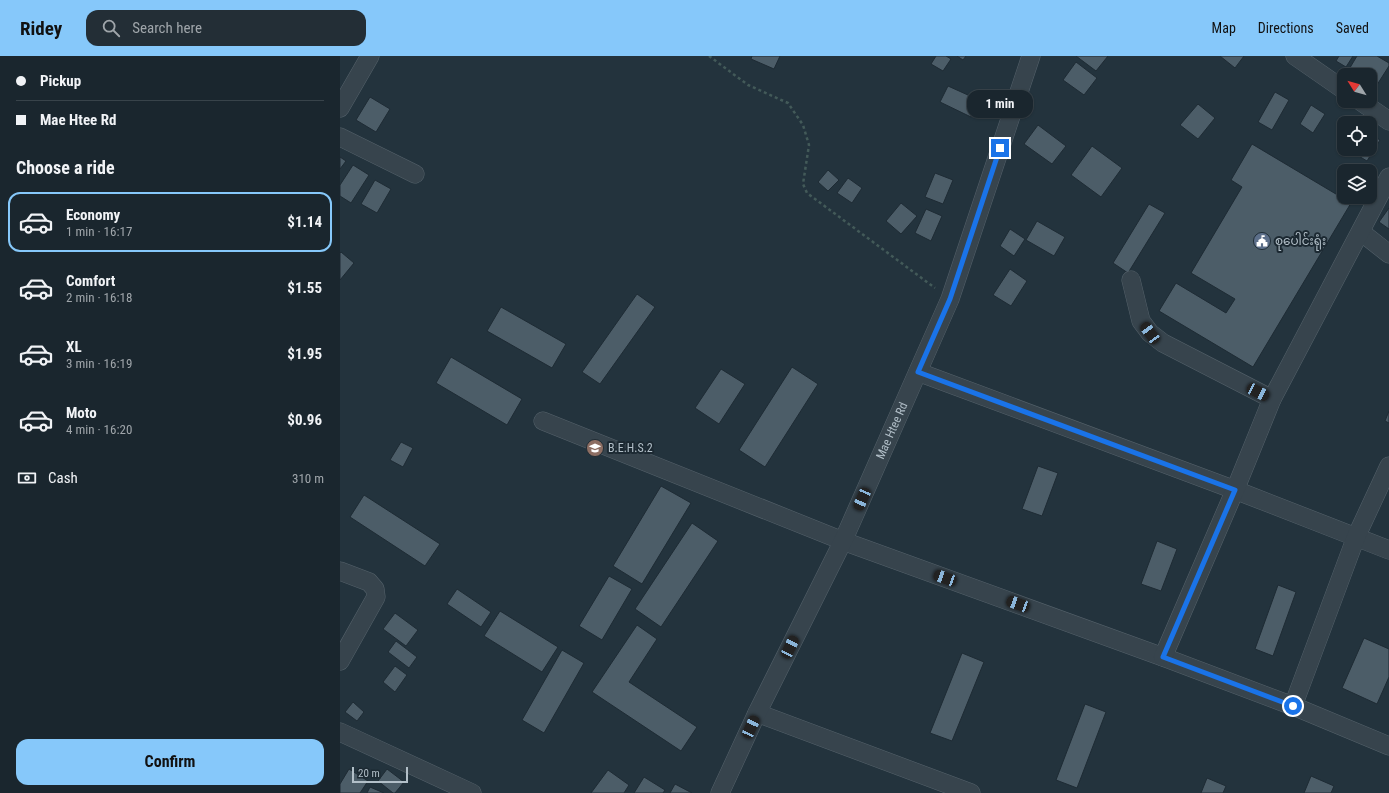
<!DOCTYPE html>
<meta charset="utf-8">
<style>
body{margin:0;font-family:"Roboto Condensed","Noto Sans Myanmar",sans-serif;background:#232e36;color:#f1f3f6;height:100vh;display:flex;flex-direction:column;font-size:15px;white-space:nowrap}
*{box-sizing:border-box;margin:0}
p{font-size:13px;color:#9fa5aa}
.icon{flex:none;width:22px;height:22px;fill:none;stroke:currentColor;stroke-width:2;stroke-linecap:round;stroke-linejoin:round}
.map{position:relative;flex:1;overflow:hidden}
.side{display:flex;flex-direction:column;background:#1a262e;width:340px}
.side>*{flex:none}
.hud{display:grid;align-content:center;height:88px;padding:0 16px;background:#1a262e}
.needle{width:26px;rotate:307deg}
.tools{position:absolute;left:997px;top:12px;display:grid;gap:8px}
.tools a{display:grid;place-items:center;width:40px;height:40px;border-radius:8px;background:#1a262e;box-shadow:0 1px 3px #0004,0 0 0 1px #38434a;font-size:20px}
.scale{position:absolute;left:12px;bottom:10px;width:56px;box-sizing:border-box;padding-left:4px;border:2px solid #b2bfc8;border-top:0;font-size:11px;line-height:14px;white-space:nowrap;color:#b2bfc8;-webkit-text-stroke:3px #1c2932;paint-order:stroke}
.end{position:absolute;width:18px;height:18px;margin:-9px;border:5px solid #1a73e8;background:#fff;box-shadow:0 0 0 2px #fff}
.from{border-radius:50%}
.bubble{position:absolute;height:28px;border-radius:12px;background:#1a262e;box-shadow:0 1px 3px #0004,0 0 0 1px #38434a;font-size:13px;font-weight:700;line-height:28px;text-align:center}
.car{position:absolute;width:12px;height:24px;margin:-12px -6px;border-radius:5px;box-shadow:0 0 3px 1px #0007;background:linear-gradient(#222 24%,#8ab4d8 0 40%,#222 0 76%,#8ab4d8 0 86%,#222 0)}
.hud b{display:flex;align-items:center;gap:14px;height:38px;font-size:15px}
.hud b+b{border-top:1px solid #38434a}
.hud i{width:10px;height:10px;background:#f1f3f6}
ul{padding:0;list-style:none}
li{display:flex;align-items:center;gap:12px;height:60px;margin:0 8px 6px;padding:0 8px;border:2px solid transparent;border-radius:12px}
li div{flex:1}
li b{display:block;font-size:15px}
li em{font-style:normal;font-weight:700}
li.active{border-color:#86c8fa}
li>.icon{width:36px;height:36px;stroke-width:1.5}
h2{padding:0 16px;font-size:18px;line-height:48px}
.pay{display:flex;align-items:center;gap:10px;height:44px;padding:0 16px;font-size:15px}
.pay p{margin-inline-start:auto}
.cta{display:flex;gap:8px;margin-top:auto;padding:8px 16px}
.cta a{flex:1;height:46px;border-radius:12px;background:#86c8fa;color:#111;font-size:16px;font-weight:700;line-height:46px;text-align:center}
header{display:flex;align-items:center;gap:24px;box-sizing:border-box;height:56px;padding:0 20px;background:#86c8fa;color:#111}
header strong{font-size:19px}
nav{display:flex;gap:22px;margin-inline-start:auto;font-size:14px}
.search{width:280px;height:36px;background:#232e36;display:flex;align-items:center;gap:10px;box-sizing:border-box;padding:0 14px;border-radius:12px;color:#9fa5aa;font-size:15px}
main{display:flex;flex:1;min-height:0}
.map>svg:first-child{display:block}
.building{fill:#4c5d68;stroke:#1e2b34}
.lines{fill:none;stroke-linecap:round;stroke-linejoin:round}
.minor-casing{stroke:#55626b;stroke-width:19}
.path{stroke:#435a59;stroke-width:2.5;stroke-dasharray:3 3;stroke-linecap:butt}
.minor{stroke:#37444d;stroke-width:18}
.route{stroke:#1a73e8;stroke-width:5}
.labels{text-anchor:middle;stroke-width:4;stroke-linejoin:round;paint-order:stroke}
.poi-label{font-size:12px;fill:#b2bfc8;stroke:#1c2932;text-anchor:start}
.street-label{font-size:12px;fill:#b2bfc8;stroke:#1c2932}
</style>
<header>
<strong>Ridey</strong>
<div class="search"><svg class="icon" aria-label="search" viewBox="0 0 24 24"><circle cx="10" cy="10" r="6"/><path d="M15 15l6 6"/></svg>Search here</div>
<nav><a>Map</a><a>Directions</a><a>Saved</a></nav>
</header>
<main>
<section class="side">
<div class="hud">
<b><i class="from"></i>Pickup</b>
<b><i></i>Mae Htee Rd</b>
</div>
<h2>Choose a ride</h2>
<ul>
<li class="active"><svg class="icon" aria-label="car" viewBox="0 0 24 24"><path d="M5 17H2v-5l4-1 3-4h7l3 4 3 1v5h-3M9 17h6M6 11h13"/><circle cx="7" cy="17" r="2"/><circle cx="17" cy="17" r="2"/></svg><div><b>Economy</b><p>1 min · 16:17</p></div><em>$1.14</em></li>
<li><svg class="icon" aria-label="car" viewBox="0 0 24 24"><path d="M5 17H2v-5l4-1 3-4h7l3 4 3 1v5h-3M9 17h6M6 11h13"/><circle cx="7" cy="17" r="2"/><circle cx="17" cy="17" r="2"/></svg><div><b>Comfort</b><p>2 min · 16:18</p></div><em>$1.55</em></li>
<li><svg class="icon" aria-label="car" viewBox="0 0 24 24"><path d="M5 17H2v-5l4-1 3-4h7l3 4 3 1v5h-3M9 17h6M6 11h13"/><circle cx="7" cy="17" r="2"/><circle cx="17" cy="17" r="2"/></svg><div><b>XL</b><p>3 min · 16:19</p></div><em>$1.95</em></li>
<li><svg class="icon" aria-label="car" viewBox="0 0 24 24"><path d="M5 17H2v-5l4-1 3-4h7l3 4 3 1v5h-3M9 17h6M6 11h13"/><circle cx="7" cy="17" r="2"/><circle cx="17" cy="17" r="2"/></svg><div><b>Moto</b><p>4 min · 16:20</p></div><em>$0.96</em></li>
</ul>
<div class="pay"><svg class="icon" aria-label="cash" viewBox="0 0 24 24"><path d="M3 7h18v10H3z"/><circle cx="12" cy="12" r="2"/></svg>Cash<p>310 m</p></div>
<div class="cta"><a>Confirm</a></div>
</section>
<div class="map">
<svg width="1049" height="737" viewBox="0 0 1049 737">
<rect width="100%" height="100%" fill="#23333d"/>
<path class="building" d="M412,0H440L434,13L411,3Z
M596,0H606L611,3L603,15L591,8Z
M617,0H626L623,4Z
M736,0H768L756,15Z
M880,0H904L895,12Z
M999,0H1013L1006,11L996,5Z
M1017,0H1037L1049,7V10L1035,32L1030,29V19H1014L1008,15Z
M736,6L757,22L744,39L723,24Z
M608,30L639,44L631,61L600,46Z
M935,36L949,44L932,74L918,66Z
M30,41L50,53L36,76L16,64Z
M858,48L875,62L858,83L840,69Z
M971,49L985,58L973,77L960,68Z
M698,69L726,90L712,108L684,88Z
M1030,78L1040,84L1027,105L1007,93H1030Z
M912,88L1011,147L913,311L819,255L836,227L886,257L895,243L851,217L902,131L891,124Z
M752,90L782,112L761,141L731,119Z
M0,101L6,105L0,113Z
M13,109L29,119L11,147L0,140V129Z
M488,114L499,124L488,135L478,126Z
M595,117L613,124L603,148L585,141Z
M508,122L522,132L512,147L497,137Z
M35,124L51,133L37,157L21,148Z
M561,147L577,160L561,178L546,165Z
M809,148L825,157L788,217L773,207Z
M1049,152V173L1039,166Z
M586,153L602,160L591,185L575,177Z
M697,165L725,181L714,200L686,184Z
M670,173L685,183L674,200L660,190Z
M1,196L14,207L0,224V197Z
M670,213L687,225L671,250L653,239Z
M297,238L315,251L260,328L242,316Z
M161,251L226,288L212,312L147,275Z
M111,301L182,343L167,369L96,327Z
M452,311L478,328L425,411L399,394Z
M381,313L405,328L379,368L355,352Z
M1049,355V367L1045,365Z
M61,386L73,392L63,411L50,404Z
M698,410L718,417L702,460L682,453Z
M321,430L351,447L302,528L273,510Z
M24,439L100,488L85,510L10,461Z
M352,467L378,485L321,571L295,553Z
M817,485L837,493L821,535L801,528Z
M269,520L292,533L262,584L239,570Z
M938,529L956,536L933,600L915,593Z
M117,533L151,556L141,571L107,548Z
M160,555L218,591L202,616L144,580Z
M55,557L78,574L66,590L43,573Z
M297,569L317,583L289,626L357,671L341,695L252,636Z
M1024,582L1049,593V621L1037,648L1002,632Z
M56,585L77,601L69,612L48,596Z
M222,594L244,607L204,677L182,664Z
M622,597L644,606L612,685L590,677Z
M55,610L67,619L55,636L43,626Z
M13,646L24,656L17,665L5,656Z
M745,648L766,656L737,732L716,724Z
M9,713L28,725L20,737H0V728Z
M47,713L64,726L55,737H53L38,725Z
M268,714L289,729L284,737H251Z
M971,720L994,730L991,737H964Z
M304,721L325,734L323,737H294Z
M867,722L886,730L883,737H861Z
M335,728L352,737H330Z
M30,731L44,737H27Z"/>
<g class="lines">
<g class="minor-casing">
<g id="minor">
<path d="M955,0L1004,34"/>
<path d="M1020,45L1049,65"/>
<path d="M0,52L30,0"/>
<path d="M0,81L75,118"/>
<path d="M1021,176L1049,198"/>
<path d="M791,224L801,265L810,277L823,287L932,343"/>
<path d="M578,316L895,434L1049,494"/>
<path d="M203,365L503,485L823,601L953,650L1049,690"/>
<path d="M0,515L29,526L35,533L36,541L0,605"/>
<path d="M823,601L895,434L932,343L1049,121"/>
<path d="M953,650L1016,481L1049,410"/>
<path d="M417,657L631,737"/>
<path d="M0,676L132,737"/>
<path id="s1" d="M380,737L417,657L503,485L610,243L691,0"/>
</g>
</g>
<path class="path" d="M369,0L408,29L448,47L463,69L469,89L463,128L467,137L595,232"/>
<use href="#minor" class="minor"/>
</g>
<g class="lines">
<path class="route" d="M660,92L610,243L578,316L895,434L823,601L953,650"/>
</g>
<defs>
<g id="civic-disc" transform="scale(0.9)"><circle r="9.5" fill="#5c6f8a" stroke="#1c2932"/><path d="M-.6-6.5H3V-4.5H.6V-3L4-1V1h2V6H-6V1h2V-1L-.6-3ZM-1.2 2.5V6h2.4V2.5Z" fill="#fff"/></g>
<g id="school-disc" transform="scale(0.9)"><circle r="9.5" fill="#8d6e63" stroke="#1c2932"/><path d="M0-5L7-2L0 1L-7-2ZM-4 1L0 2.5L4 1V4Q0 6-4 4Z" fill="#fff"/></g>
</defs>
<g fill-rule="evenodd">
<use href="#civic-disc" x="922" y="185"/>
<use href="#school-disc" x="255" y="392"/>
</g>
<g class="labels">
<g class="poi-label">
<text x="935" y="189">စုပေါင်းရုံး</text>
<text x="268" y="396">B.E.H.S.2</text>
</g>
<g class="street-label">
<text dy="4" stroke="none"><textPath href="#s1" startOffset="401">Mae Htee Rd</textPath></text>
</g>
</g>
</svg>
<div class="tools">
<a><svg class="needle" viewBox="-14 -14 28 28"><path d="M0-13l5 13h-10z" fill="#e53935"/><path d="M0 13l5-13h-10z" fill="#9fa5aa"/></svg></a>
<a><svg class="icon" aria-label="locate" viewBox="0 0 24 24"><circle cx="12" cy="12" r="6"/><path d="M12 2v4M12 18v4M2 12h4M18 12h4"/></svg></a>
<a><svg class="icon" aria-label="layers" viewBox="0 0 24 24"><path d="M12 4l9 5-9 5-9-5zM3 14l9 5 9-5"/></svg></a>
</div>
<div class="scale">20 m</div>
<i class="end from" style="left:953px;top:650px"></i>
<i class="end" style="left:660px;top:92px"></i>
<div class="bubble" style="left:627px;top:34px;width:66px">1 min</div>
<i class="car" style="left:810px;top:277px;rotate:324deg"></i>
<i class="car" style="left:918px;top:336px;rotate:117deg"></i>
<i class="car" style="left:522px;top:443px;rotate:204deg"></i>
<i class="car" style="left:605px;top:522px;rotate:290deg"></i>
<i class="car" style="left:678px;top:548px;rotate:290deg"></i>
<i class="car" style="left:450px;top:591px;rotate:26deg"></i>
<i class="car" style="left:411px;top:671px;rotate:25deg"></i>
</div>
</main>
